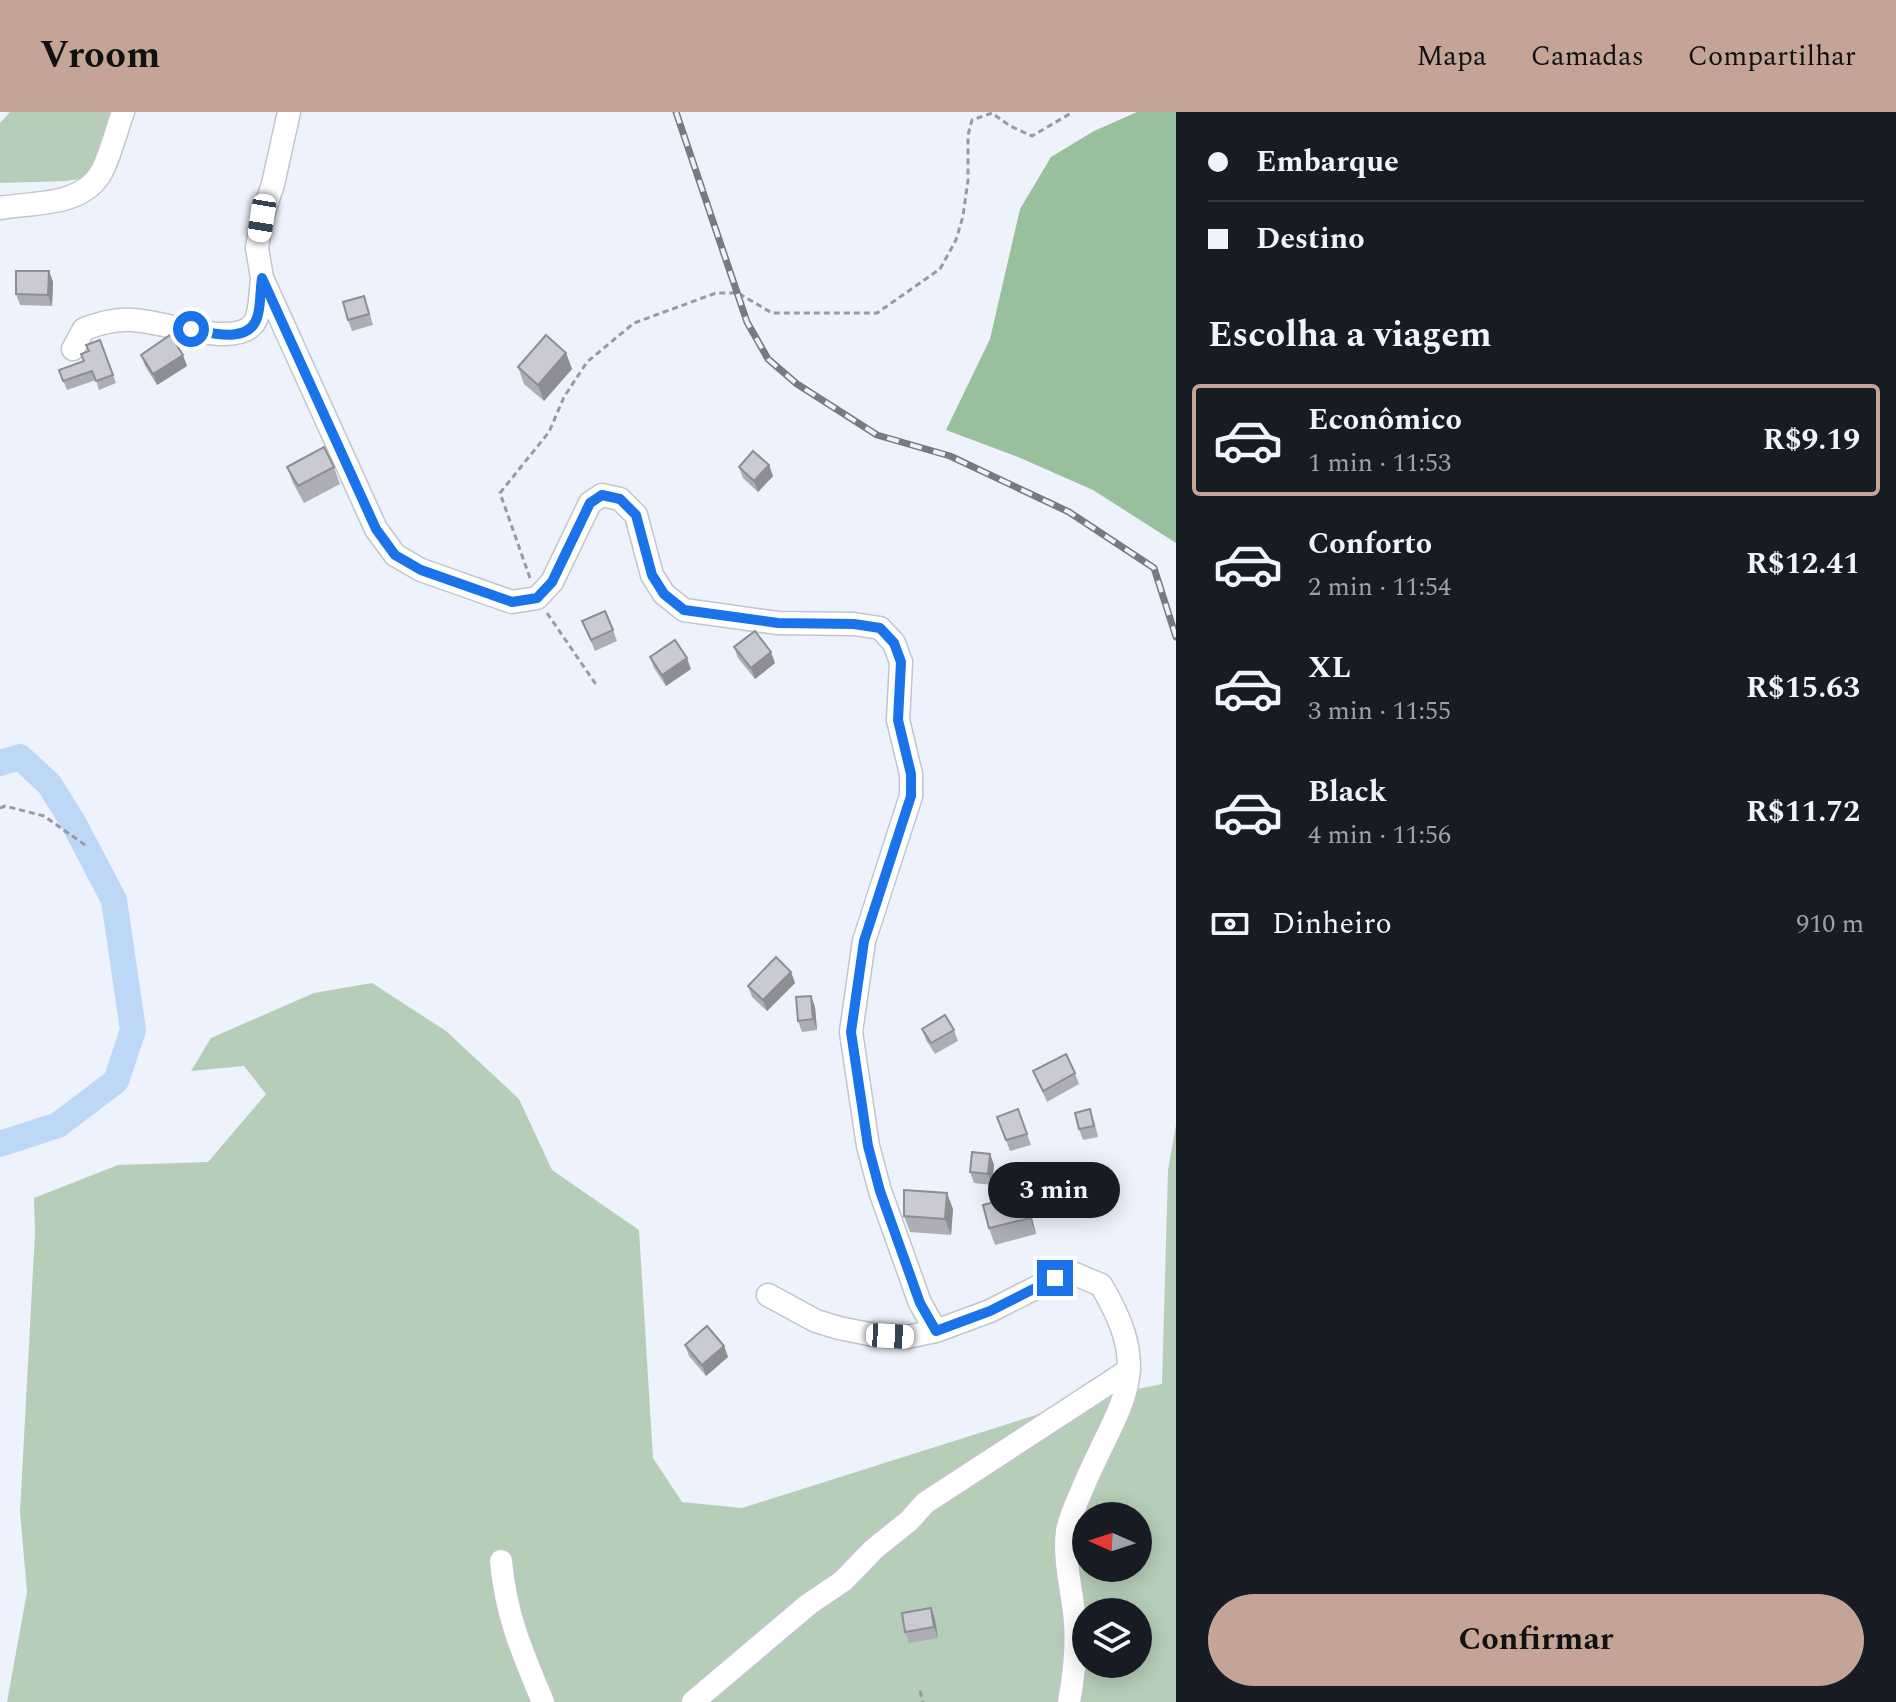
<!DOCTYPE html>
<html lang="pt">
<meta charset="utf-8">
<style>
body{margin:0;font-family:Spectral,serif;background:#242831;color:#f1f3f6;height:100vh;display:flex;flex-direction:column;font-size:30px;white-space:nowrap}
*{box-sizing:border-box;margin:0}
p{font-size:26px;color:#9ea1a6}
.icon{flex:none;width:44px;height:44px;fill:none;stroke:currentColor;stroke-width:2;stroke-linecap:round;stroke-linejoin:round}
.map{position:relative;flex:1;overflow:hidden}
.panel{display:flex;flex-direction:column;background:#171b24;width:720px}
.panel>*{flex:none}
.guide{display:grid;align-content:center;height:176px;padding:0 32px;background:#171b24}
.needle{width:52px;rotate:273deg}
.tools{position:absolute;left:1072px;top:1390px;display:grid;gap:16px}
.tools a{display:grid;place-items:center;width:80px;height:80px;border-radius:50%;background:#171b24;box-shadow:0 4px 20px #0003;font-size:40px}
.end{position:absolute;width:36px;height:36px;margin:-18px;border:10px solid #1a73e8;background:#fff;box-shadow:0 0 0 4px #fff}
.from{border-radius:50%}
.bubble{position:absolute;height:56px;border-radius:28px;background:#171b24;box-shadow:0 4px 20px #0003;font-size:26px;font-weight:700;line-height:56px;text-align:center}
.car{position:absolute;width:24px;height:48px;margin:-24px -12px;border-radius:10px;box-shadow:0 0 6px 2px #0007;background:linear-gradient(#fff 24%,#345 0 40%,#fff 0 76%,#345 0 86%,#fff 0)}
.guide b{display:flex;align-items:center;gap:28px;height:76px;font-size:30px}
.guide b+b{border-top:2px solid #363941}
.guide i{width:20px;height:20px;background:#f1f3f6}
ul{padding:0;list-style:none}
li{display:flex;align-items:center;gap:24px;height:112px;margin:0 16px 12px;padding:0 16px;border:4px solid transparent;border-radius:8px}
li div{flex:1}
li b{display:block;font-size:30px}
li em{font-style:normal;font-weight:700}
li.current{border-color:#c3a496}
li>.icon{width:72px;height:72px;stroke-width:1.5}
h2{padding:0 32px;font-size:36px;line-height:96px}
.pay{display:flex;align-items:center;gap:20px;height:88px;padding:0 32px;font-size:30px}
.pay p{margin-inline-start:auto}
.action{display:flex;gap:16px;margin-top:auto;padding:16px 32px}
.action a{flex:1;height:92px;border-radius:48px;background:#c3a496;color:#111;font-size:32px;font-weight:700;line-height:92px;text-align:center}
header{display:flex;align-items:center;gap:48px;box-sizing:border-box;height:112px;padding:0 40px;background:#c3a496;color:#111}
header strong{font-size:38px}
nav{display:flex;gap:44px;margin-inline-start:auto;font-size:28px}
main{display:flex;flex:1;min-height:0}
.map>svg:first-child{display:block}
.green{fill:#b6ceb8;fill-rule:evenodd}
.forest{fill:#99c09c}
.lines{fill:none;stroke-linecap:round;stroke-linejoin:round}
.river{stroke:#bdd8f7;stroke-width:26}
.minor-casing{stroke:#c1c5ce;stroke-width:25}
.path{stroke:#979aa1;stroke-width:3;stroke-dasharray:6 4;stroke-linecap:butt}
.minor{stroke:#fff;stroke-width:22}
.rail-casing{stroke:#787a80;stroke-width:7}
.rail{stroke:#eef2fc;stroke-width:4;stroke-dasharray:12;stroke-linecap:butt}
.wall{fill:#adaeb5}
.shaded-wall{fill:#8d8d94}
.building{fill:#c9cad3;stroke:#8d8d94;stroke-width:2}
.route{stroke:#1a73e8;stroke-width:10}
</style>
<header>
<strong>Vroom</strong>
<nav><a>Mapa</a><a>Camadas</a><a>Compartilhar</a></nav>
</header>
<main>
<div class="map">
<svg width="1176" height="1590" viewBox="0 0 1176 1590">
<rect width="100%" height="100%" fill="#eef2fc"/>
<path class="green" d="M10,0H113L97,64L67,69L0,71V11Z
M372,871L446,919L519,987L552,1058L639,1118L653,1346L682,1390L742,1396L1080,1289L1162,1272L1168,1058L1176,1013V1590H7L27,1480L20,1400L35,1121L34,1086L118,1053L208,1050L266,982L244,954L191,959L211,926L314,881ZM1086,1404H1138V1456H1086ZM1086,1500H1138V1552H1086Z"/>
<path class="forest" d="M1137,0H1176V431L1093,378L1018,345L946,318L990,227L1020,97L1051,45L1094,19Z"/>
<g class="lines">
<path class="river" d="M0,651L20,645L49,672L73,710L114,788L133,918L116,969L58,1013L0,1032"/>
<g class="minor-casing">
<path id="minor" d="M289,0L273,72L262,106L257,136L262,166L376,417L395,443L421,458L512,490L537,486L552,470L590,391L602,383L620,387L636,403L652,463L664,482L684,498L778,511L854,512L880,516L894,531L901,550L898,608L911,662V684L864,829L851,920L868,1034L880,1079L920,1191L936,1219
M0,96C34,90 83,95 102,59C111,41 116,19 123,0
M73,237L84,217C101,211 115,207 133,208C162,209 236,237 254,211C261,201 260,180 262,168
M768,1183L816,1209L839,1216L874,1223L907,1225L936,1219L990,1199L1055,1166L1075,1162L1101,1173C1155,1263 1120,1289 1084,1373C1078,1388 1070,1403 1067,1419C1063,1449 1073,1481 1075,1511C1077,1538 1074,1563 1069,1590
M501,1449C506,1504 522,1540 543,1590
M693,1590L809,1492L843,1469L874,1437L909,1409L925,1391L1129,1258"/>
</g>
<path class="path" d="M530,466L500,381L549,320L564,285L587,250L634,211L716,181H738L772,201H877L940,157L956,128L963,104L968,68V23L972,8L992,1L1010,14L1032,24L1073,0
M547,501L597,574
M0,696L5,694L44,704L85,733
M920,1579L923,1590"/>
<use href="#minor" class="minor"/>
<g class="rail-casing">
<path id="rail" d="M676,0L747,210L768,247L797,272L877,323L950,344L1069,400L1154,456L1176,525"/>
</g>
<use href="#rail" class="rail"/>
</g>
<path class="wall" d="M49,159L53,170L52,194L20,193L16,182Z
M368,195L373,213L352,219L348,208Z
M100,228L116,271L99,278L96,268L67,278L59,258L84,249L89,239Z
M566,241L572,257L544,289L524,272L518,255Z
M141,243L187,254L157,273L145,254Z
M769,353L773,364L758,380L743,366L739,355Z
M287,355H334L340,372L304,391L293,371Z
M582,509L613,518L617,529L595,539Z
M734,535L775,551L755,567L738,546Z
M650,545L691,557L666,574L654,556Z
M791,860L795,871L767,899L752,885L748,874Z
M811,884L815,895L817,918L802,920L798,909Z
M922,917L954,918L958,929L935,942L926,928Z
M1033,959L1075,961L1079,972L1047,990Z
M1018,997L1031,1033L1010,1039L997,1005Z
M1094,1008L1098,1025L1083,1028L1079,1017Z
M990,1042L994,1053L992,1073L974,1071L970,1060Z
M953,1097L951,1123L910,1120L904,1104Z
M1030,1098L1036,1122L995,1133L989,1116Z
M685,1233L724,1234L728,1245L706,1264L689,1244Z
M931,1496L935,1507L938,1526L909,1531L905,1520Z"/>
<path class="shaded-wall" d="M49,159L53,170L52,194L48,183Z
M566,241L572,257L544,289L538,273Z
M183,243L187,254L157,273L153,262Z
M769,353L773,364L758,380L754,369Z
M771,540L775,551L755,567L751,556Z
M687,546L691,557L666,574L662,563Z
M791,860L795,871L767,899L763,888Z
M811,884L815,895L817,918L813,907Z
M990,1042L994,1053L992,1073L988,1062Z
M947,1081L953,1097L951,1123L945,1107Z
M1024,1082L1030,1098L1036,1122L1030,1106Z
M724,1234L728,1245L706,1264L702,1253Z
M931,1496L935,1507L938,1526L934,1515Z"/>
<path class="building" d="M16,159H49L48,183L16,182Z
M364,184L369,202L348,208L343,190Z
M170,223L183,243L153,262L141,243Z
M546,223L566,241L538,273L518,255Z
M100,228L113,263L96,269L92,259L63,269L59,258L84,249L81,242L89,239L86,233Z
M324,335L334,355L298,374L287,355Z
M753,339L769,353L754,369L739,355Z
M605,499L613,518L591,528L582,509Z
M755,519L771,540L751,556L734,535Z
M675,528L687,546L662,563L650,545Z
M776,845L791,860L763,888L748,874Z
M811,884L813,907L798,909L796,885Z
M945,903L954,918L931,931L922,917Z
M1066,942L1075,961L1043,979L1033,959Z
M1018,997L1027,1022L1006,1028L997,1005Z
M1090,997L1094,1014L1079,1017L1075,1001Z
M972,1040L990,1042L988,1062L970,1060Z
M904,1078L947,1081L945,1107L904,1104Z
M1024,1082L1030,1106L989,1116L983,1093Z
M707,1214L724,1234L702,1253L685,1233Z
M931,1496L934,1515L905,1520L902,1501Z"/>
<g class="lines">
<path class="route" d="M191,217C211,221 248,232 257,206C261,195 260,178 262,166L376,417L395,443L421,458L512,490L537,486L552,470L590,391L602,383L620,387L636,403L652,463L664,482L684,498L778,511L854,512L880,516L894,531L901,550L898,608L911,662V684L864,829L851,920L868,1034L880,1079L920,1191L936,1219L990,1199L1055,1166"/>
</g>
</svg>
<div class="tools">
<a><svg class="needle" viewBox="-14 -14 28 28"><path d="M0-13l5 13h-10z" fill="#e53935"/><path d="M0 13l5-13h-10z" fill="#9ea1a6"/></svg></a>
<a><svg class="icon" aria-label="layers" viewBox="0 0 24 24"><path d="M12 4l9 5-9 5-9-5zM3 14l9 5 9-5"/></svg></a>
</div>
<i class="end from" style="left:191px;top:217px"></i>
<i class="end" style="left:1055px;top:1166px"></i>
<div class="bubble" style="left:988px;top:1050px;width:132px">3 min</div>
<i class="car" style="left:262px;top:106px;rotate:189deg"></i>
<i class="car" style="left:890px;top:1224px;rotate:93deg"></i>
</div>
<section class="panel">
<div class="guide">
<b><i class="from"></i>Embarque</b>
<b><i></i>Destino</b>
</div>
<h2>Escolha a viagem</h2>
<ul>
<li class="current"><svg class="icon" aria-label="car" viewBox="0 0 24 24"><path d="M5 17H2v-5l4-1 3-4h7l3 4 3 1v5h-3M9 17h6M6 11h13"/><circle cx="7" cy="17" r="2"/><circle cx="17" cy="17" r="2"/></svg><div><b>Econômico</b><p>1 min · 11:53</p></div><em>R$9.19</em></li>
<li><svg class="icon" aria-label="car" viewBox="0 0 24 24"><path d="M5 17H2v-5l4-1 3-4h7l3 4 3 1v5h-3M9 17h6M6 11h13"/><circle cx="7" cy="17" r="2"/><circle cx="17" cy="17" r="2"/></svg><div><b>Conforto</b><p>2 min · 11:54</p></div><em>R$12.41</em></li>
<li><svg class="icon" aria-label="car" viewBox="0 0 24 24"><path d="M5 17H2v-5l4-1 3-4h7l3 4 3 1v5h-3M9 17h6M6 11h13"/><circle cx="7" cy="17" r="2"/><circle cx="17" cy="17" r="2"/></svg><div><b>XL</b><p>3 min · 11:55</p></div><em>R$15.63</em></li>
<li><svg class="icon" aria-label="car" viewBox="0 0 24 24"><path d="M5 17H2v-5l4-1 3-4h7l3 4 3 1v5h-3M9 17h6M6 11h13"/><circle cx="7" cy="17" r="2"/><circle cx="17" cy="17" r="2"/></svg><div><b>Black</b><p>4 min · 11:56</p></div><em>R$11.72</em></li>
</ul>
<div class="pay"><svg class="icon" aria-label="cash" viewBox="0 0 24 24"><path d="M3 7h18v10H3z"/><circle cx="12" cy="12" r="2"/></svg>Dinheiro<p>910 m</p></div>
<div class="action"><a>Confirmar</a></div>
</section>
</main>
